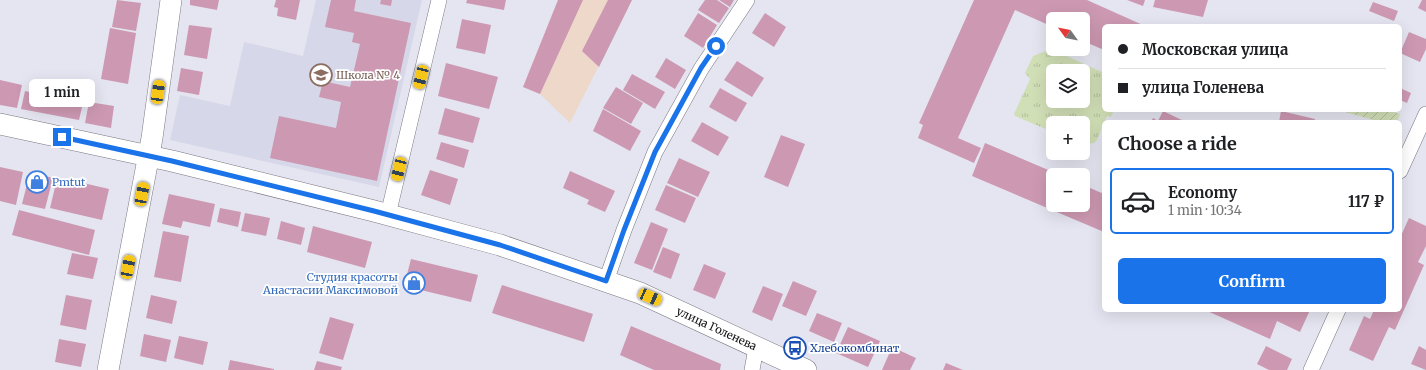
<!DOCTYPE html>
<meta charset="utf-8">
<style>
body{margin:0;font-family:Merriweather,serif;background:#f6f6f6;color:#202124;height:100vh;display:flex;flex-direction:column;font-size:15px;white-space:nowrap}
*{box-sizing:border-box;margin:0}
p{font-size:13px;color:#757577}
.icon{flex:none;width:22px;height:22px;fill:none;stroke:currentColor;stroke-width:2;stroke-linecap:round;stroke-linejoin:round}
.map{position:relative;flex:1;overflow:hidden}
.sheet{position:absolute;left:1102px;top:120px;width:300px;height:192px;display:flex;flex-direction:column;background:#fff;border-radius:6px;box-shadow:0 4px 16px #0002}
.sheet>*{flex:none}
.banner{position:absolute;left:1102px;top:24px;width:300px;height:88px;border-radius:6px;box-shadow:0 4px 16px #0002;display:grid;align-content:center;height:88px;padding:0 16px;background:#fff}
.needle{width:26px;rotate:303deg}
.tools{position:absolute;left:1046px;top:12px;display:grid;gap:8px}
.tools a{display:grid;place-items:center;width:44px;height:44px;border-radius:6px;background:#fff;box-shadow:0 4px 16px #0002;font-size:20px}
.end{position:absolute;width:18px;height:18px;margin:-9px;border:5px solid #1a73e8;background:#fff;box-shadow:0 0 0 2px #fff}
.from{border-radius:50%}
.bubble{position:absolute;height:28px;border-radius:6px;background:#fff;box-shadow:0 4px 16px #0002;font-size:13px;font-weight:700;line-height:28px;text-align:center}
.car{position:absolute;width:12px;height:24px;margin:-12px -6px;border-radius:5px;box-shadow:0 0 3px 1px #0007;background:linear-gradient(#f5c518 24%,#345 0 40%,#f5c518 0 76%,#345 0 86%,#f5c518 0)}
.banner b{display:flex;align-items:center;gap:14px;height:38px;font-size:15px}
.banner b+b{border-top:1px solid #e0e0e0}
.banner i{width:10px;height:10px;background:#202124}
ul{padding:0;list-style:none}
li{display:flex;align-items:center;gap:12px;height:66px;margin:0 8px 6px;padding:0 8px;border:2px solid #e0e0e0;border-radius:6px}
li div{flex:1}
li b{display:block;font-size:15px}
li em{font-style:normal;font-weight:700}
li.active{border-color:#1a73e8}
li>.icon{width:36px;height:36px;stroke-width:1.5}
h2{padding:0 16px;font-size:18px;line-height:48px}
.cta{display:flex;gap:8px;margin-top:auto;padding:8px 16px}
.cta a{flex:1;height:46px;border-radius:6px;background:#1a73e8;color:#fff;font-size:16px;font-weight:700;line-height:46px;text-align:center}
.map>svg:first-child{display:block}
.industrial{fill:#edd8ca}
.built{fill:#d6d8e9}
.grass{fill:url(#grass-tufts);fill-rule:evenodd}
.garden{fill:url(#garden-furrows)}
.building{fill:#cd99b2}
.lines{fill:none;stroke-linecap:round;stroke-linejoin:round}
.street-casing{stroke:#787882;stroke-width:16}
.secondary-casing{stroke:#787882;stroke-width:22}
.street{stroke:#fff;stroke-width:15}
.secondary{stroke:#fff;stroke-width:21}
.route{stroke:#1a73e8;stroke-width:5}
.labels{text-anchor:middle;stroke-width:3.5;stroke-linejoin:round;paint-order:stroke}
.education-label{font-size:11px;fill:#785e54;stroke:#fff;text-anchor:start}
.shop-label{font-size:11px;fill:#366cbe;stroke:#fff;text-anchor:start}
.street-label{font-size:11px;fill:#131316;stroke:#fff}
.transit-label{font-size:11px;fill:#164399;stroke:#fff;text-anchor:start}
</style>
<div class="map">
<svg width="1426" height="370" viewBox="0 0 1426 370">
<defs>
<pattern id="grass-tufts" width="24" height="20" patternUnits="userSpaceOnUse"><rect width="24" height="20" fill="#d1dfb6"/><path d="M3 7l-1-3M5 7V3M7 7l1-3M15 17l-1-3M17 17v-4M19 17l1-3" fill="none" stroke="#b3be9c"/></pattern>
<pattern id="garden-furrows" width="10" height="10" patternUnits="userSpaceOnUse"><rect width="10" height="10" fill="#d1dfb6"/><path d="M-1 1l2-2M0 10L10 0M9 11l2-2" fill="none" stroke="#b3be9c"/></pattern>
</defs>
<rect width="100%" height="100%" fill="#e4e5f0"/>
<path class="industrial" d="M558,0H632L570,123L540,94L523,87Z"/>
<path class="built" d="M316,0H422L379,187L170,140L180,95L230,106L244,42L303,56Z"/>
<path class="grass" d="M1051,49L1104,73V110H1114L1111,117L1107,116L1097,140L1094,143L1083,144V123H1053V132L1015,116L1014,114L1030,79L1025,73L1033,56ZM1053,71H1083V101H1053Z"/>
<path class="garden" d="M1338,110H1388L1400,114L1397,122H1381Z"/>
<path class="building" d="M117,0L141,3L136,31L112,27Z
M190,0H219L217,10L190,5Z
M276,0H300L296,20L277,16L278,8L274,7Z
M331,0H356L354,11L411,23L377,181L270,158L279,116L336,128L341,102L319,97L323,81L350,87L360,44L352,42L354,33L325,27Z
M381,0H392L391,6L380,4Z
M467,0H506L504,10L466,3Z
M558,0H583L540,94L523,87Z
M608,0H632L599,67L582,51Z
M705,0H717L729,8L719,23L698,10Z
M719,0H734L730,7Z
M974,0H1087L1145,26H1104V50L1083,41V19H1053V27L1015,10L958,138L981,148L974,163L918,138L923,125L919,123Z
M1127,0H1145L1143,6Z
M1155,0H1208L1203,17L1153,7Z
M1422,0H1426V12L1418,8Z
M1373,2L1398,11L1394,21L1369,11Z
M698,13L717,25L703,48L684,36Z
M765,13L786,27L774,47L752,33Z
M462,19L491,25L485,54L456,48Z
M189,25L212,28L207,59L184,55Z
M110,28L136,33L128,84L101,79Z
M1409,32L1426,39V49L1420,62L1400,53Z
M666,58L686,70L675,89L655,77Z
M737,61L764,78L752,97L724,80Z
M446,63L498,77L489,109L438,96Z
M181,68L203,72L199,95L177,91Z
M632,74L665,92L655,109L623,90Z
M0,80L22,85L17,108L0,105Z
M616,87L643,103L631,124L603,108Z
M720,88L747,103L736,122L709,107Z
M1400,88L1411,93L1407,103L1400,100Z
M25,91L83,103L79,120L21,109Z
M89,102L114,106L111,128L85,123Z
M445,108L480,118L473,143L438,134Z
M603,109L641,131L630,151L593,131Z
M1163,111L1186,122H1151L1153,118L1158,121Z
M1281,111L1315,119L1314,122H1279Z
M702,122L729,137L718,156L691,141Z
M781,135L805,144L788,187L764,177Z
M441,142L469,150L464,168L436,159Z
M985,143L1060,175H1053V205H1083V185L1104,194V232L972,176Z
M679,158L710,172L698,197L667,183Z
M0,167L23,172L16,205L0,201Z
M430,170L458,179L450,205L421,195Z
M570,171L615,191L605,212L587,204L589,200L563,188Z
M30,172L53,178L45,209L22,204Z
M79,182L109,189L102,220L50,208L56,183L78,188Z
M666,185L696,198L685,223L655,210Z
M169,194L215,204L210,227L183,221L181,228L162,224Z
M220,208L241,212L238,227L217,222Z
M19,210L95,230L89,255L12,235Z
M245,213L270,218L266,236L241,231Z
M1409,218L1426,226V246L1418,262L1424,265L1395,330L1389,327L1373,361L1349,350L1364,316L1370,319L1374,310H1400V238Z
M281,221L305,228L301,245L277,239Z
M651,222L668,229L652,270L634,263Z
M313,226L372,242L365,268L307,252Z
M163,231L189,236L181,282L154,277Z
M663,247L680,254L671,279L653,272Z
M72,253L98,258L93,279L67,274Z
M411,259L478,275L471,302L404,286Z
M704,264L726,273L715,299L693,290Z
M793,281L817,291L806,316L782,306Z
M502,285L593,314L584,342L492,313Z
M763,286L783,294L772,321L752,312Z
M66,295L92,300L86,330L60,325Z
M151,295L177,301L172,324L146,318Z
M1205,310H1310L1300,332L1277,321L1270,339Z
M817,313L842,323L834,342L809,331Z
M330,317L354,324L343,360L319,353Z
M631,326L721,364L720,370H654L620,355Z
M848,327L880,341L868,367L836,353Z
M144,334L171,340L166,362L140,356Z
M179,336L208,342L203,365L174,358Z
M59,339L86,344L81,367L55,362Z
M1266,346L1292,359L1287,370H1269L1257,364Z
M1419,346L1426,350V370L1411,364Z
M892,347L916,358L910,370H882Z
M230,360L274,369V370H228Z
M317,361L342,367L341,370H314Z
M946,363L963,370H943Z"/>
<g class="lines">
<g class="street-casing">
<path id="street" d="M1400,171L1426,114
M388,215L439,0
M606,281L624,230L655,152L701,69L747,0
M752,370L756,348
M1311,370L1338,310"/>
</g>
<g class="secondary-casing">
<g id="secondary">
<path id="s1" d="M0,124L172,161L374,211L500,245L640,293L806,370"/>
<path d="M108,370L152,138L171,0"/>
</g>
</g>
<use href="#street" class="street"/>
<use href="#secondary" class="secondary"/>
</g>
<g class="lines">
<path class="route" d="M62,137L172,161L374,211L500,245L606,281L624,230L655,152L701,68L716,46"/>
</g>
<defs>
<g id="school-ring" transform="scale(1.15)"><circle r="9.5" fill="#fff" stroke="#8d6e63" stroke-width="1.5"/><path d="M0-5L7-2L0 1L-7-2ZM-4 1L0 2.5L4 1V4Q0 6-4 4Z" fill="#8d6e63"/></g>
<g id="shop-ring" transform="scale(1.15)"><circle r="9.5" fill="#fff" stroke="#3f7fe0" stroke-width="1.5"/><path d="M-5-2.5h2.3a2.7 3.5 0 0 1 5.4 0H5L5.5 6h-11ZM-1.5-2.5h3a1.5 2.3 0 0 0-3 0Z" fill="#3f7fe0"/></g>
<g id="bus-ring" transform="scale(1.15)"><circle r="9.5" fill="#fff" stroke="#1a4fb4" stroke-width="1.5"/><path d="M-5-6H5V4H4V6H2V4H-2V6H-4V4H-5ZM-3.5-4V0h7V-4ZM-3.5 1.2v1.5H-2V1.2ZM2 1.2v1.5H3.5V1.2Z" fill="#1a4fb4"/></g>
</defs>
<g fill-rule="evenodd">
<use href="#school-ring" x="321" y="75"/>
<use href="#shop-ring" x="37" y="182"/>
<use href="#shop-ring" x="414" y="283"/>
<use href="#bus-ring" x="795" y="348"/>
</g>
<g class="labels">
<g class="education-label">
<text x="336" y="79">Школа № 4</text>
</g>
<g class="shop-label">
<text x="52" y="186">Pmtut</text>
<text x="398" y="281" text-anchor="end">Студия красоты<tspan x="398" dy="13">Анастасии Максимовой</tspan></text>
</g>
<g class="street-label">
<text dy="4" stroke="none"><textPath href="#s1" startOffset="747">улица Голенева</textPath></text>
</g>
<g class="transit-label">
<text x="810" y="352">Хлебокомбинат</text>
</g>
</g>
</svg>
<div class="tools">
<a><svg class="needle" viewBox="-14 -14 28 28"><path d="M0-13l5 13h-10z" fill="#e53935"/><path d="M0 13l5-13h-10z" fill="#757577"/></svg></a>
<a><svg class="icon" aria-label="layers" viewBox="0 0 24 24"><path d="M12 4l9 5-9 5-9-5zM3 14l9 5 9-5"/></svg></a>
<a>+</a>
<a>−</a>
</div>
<i class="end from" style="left:716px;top:46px"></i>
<i class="end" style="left:62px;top:137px"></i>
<div class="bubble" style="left:29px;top:79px;width:66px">1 min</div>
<i class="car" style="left:421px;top:77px;rotate:194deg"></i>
<i class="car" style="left:158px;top:92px;rotate:8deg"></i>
<i class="car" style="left:399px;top:169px;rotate:194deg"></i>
<i class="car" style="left:142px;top:194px;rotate:11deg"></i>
<i class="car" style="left:128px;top:267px;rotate:11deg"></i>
<i class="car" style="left:650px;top:297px;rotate:114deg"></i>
<div class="banner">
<b><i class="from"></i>Московская улица</b>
<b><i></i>улица Голенева</b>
</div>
<section class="sheet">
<h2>Choose a ride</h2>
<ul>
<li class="active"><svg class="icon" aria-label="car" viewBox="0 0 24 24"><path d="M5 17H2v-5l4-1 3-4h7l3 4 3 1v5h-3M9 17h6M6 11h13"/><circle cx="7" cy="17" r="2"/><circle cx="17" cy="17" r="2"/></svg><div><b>Economy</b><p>1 min · 10:34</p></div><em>117 ₽</em></li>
</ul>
<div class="cta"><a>Confirm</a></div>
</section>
</div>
